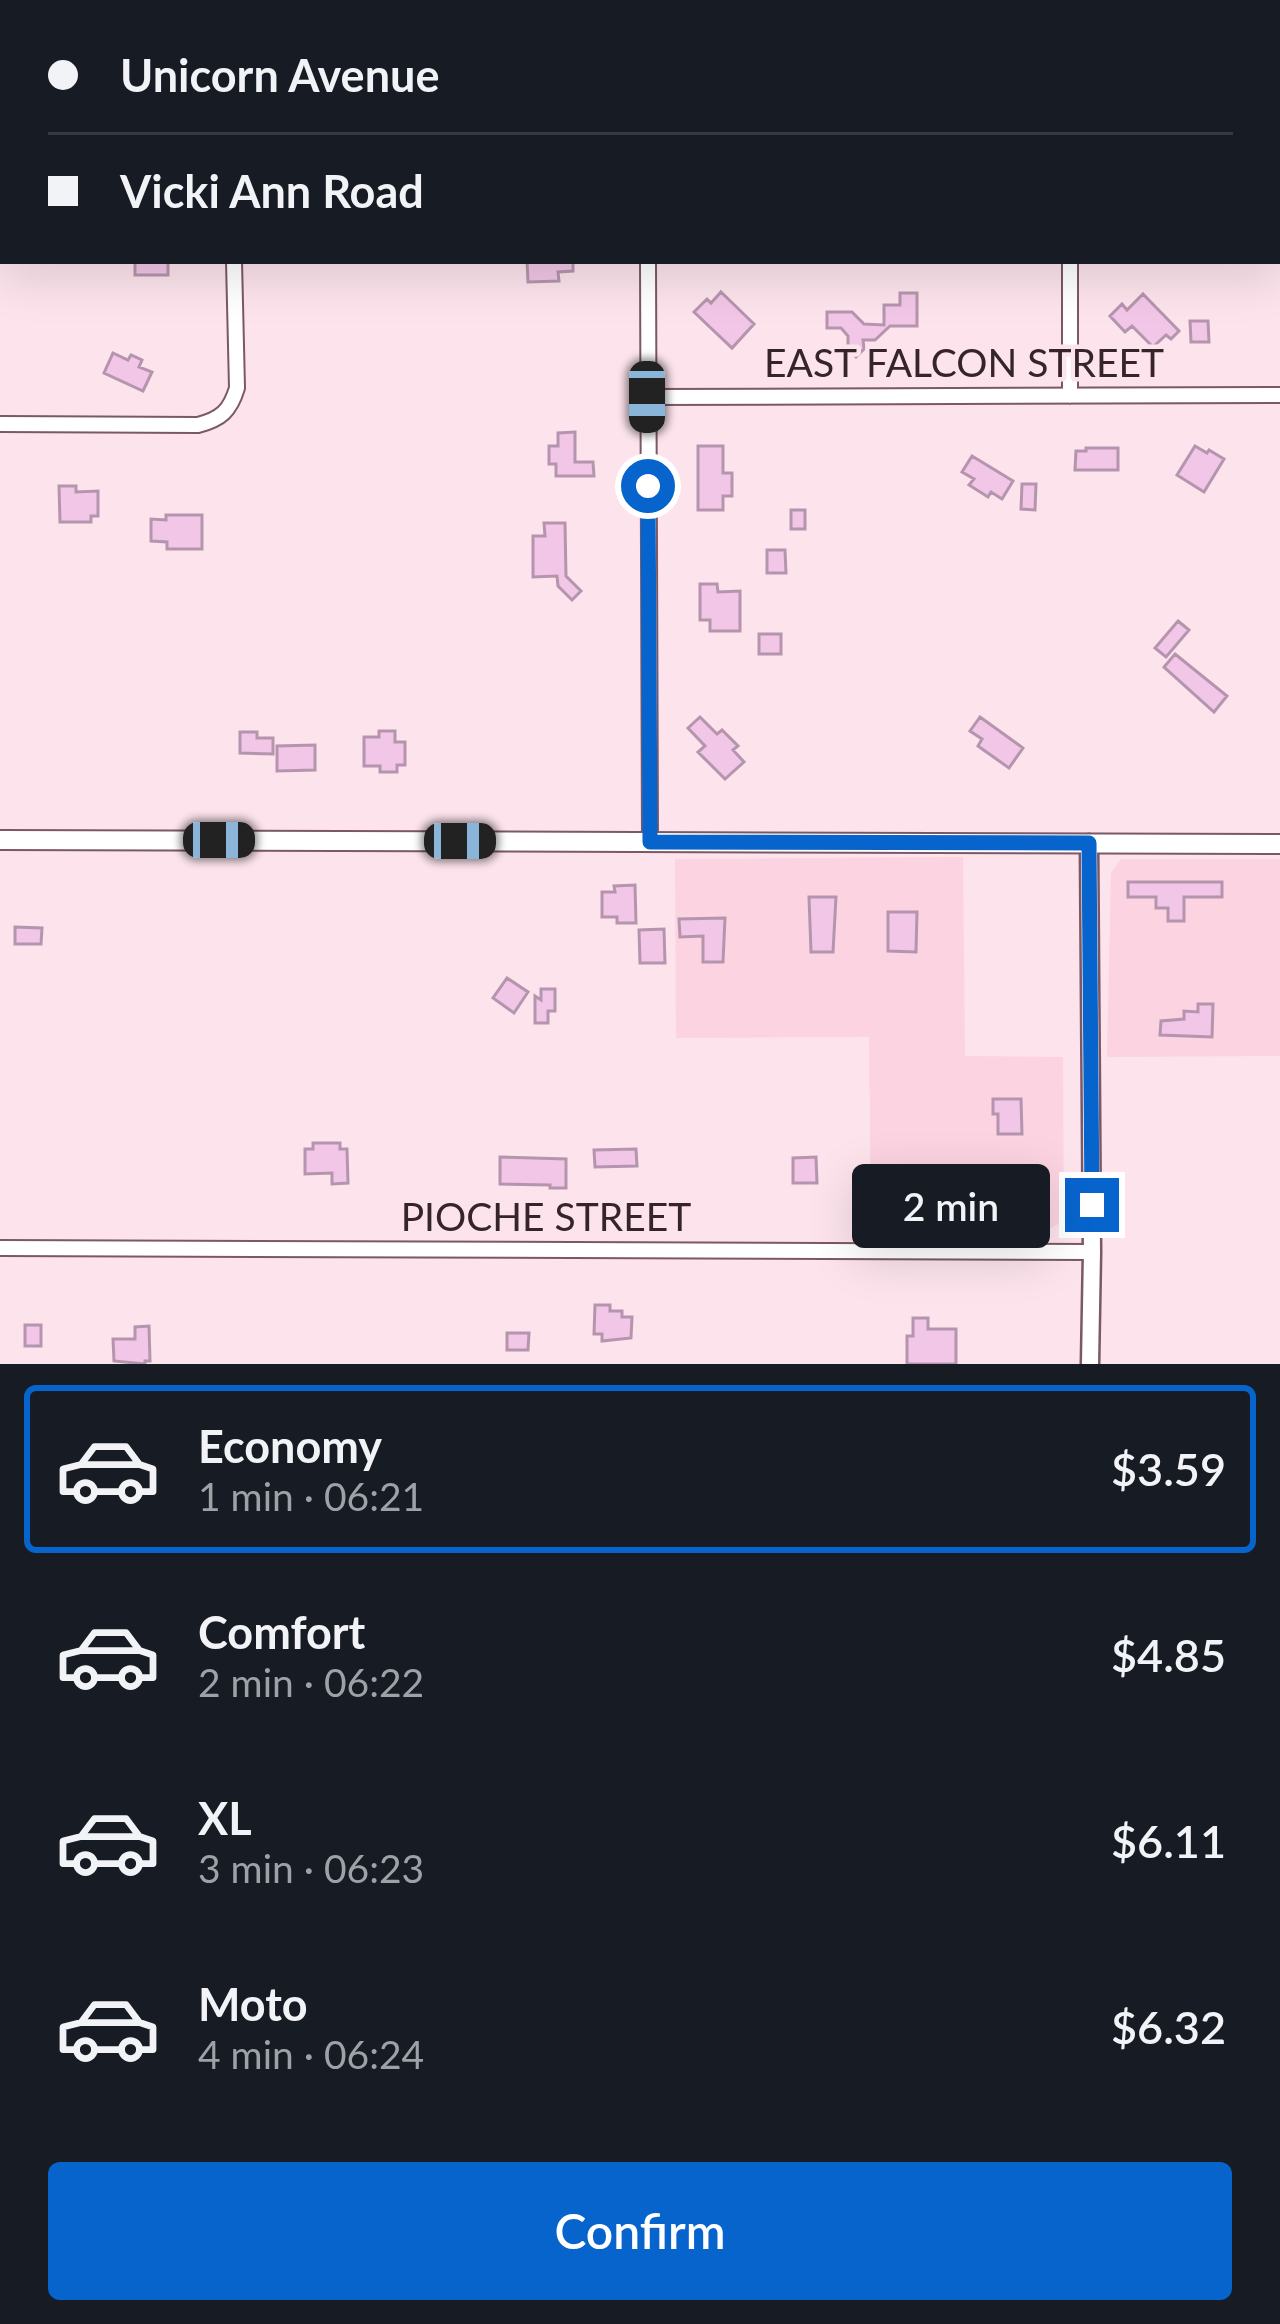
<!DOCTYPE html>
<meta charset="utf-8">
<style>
body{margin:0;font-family:Lato,sans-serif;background:#20242c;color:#f1f3f6;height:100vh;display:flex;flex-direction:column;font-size:45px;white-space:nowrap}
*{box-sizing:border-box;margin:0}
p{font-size:39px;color:#9ea1a6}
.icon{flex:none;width:66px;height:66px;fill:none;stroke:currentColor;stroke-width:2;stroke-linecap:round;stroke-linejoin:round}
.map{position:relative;height:1364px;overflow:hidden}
.details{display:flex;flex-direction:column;background:#171b24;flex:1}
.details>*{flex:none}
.banner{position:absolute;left:0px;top:0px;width:1281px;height:264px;box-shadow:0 12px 48px #0002;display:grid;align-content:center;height:264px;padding:0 48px;background:#171b24}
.end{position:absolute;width:54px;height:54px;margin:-27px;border:15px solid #0864cd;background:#fff;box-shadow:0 0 0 6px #fff}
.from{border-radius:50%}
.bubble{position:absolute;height:84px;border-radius:12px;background:#171b24;box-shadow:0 12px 48px #0002;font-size:39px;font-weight:600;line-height:84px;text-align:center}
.car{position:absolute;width:36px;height:72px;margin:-36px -18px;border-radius:15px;box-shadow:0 0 9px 3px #0007;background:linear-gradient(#222 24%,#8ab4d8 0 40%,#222 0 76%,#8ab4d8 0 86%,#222 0)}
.banner b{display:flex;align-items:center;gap:42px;height:114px;font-size:45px}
.banner b+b{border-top:3px solid #363941}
.banner i{width:30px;height:30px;background:#f1f3f6}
ul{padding:21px 0 0;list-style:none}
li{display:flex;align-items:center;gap:36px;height:168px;margin:0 24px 18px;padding:0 24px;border:6px solid transparent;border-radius:12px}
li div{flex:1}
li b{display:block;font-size:45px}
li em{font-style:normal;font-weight:600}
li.current{border-color:#0864cd}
li>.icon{width:108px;height:108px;stroke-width:1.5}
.button{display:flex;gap:24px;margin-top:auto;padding:24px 48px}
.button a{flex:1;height:138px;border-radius:12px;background:#0864cd;color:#fff;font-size:48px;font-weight:600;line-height:138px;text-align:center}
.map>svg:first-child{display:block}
.built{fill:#fbd3e1}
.building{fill:#f1c6e6;stroke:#b595ad;stroke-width:3}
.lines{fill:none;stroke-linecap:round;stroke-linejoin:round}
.minor-casing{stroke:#7b5865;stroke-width:18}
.tertiary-casing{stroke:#7b5865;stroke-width:21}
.secondary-casing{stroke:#7b5865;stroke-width:22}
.minor{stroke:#fff;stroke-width:14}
.tertiary{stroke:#fff;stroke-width:16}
.secondary{stroke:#fff;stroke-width:18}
.route{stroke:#0864cd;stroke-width:15}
.labels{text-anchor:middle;stroke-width:9;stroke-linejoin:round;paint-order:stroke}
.street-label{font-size:39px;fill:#35252b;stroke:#fce3ec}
</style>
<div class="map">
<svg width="1280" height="1364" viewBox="0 0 1280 1364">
<rect width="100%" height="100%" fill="#fce3ec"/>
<path class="built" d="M963,857L965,1056L1063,1057L1064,1221L1051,1228L871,1229L869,1037L676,1038L675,859Z
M1121,859H1280V1056L1107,1057L1111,873Z"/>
<path class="building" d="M135,261H168V275H135Z
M527,261H573V271L558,272L559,281L528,282Z
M721,292L754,324L732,348L694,312L707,299L711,303Z
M900,293H917V326H890L875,340H863L864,349L856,357L848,349V336L841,328H827V312H852L864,324L884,325V305H900Z
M1143,294L1179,331L1171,339L1166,335L1153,347L1132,326L1125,332L1110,316L1122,304L1127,310Z
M1190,321H1208L1209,342H1191Z
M113,353L128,360L131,355L142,360L139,367L152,372L143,391L104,373Z
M575,432V462H593L594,476H556V464H549V446H558V433Z
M698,446H723V473H732V496H723V510H698Z
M1195,446L1207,453L1209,450L1224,459L1204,492L1177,475Z
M1086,448H1118V470H1075L1076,451H1086Z
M972,456L1013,481L1002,499L991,492L988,497L969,485L974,479L962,472Z
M1022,484H1036L1035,510L1021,509Z
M59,486H76V492L98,491V516H91V522H60Z
M791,510H805V529H791Z
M166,515H202V549H167V542L151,541V519L166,520Z
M544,523H565L566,576L581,591L572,600L558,586L557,576L533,577V536H545Z
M767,550H785L786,573H767Z
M700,584H717L718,592L740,591V631H710V620H700Z
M1178,621L1189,630L1166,657L1155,648Z
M759,634H781V654H759Z
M1175,654L1227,696L1214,712L1164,667Z
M700,717L717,734L722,730L738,746L733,750L744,762L725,779L698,752L705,746L688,728Z
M980,717L1023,748L1009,768L978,746L982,739L970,731Z
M379,731H395V742H405V765H397V772H380V766H364V737H379Z
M240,732H257V738H273V754L240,753Z
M315,745V770L277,771V746Z
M1128,882H1222V897H1184V921H1168V908H1156V897H1128Z
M635,885L636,923H617V917H602V892H615L614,886Z
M809,897H836L833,952H811Z
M888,912H917L916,952L888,951Z
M725,918L723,962H703V936L680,937L679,919Z
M15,927L42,928L41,944H15Z
M664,929L665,963H640L639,930Z
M507,978L528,992L514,1013L493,998Z
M541,989H555V1011H548V1023H535V996L541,1000Z
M1198,1004H1213L1212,1037L1160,1035L1161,1021L1184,1019V1011L1198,1012Z
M993,1099H1021L1022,1134H998V1114H993Z
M313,1143H340V1149H347L348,1183L332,1184V1173L305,1174V1149H313Z
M636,1149L637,1166L595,1167L594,1150Z
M500,1157L566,1159V1188H550V1185L500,1184Z
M816,1157L817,1183H793V1158Z
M595,1305H610V1311H622V1317H632L631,1338L602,1341V1334H594Z
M913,1318H928V1329H956V1364H907V1336H913Z
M25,1325H41V1346H25Z
M149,1326L150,1361H145V1364L114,1361L113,1339H135V1327Z
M507,1333H529L528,1350H507Z"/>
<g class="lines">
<g class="minor-casing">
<path id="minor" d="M231,0V3
M648,0V3
M1068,0V3
M648,261L650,841
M1070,261V396
M647,397L1280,395
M0,424L198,425C221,419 230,411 237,388L234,261
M0,1248L1092,1252"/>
</g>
<g class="tertiary-casing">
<path id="tertiary" d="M1089,843L1092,1252L1090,1364"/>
</g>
<g class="secondary-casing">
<path id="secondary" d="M0,840L1280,844"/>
</g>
<use href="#minor" class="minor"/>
<use href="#tertiary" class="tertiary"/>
<use href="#secondary" class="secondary"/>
</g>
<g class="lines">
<path class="route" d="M648,486L650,842L1089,843L1092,1205"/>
</g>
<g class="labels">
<g class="street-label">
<text x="964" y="377">EAST FALCON STREET</text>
<text x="546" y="1231">PIOCHE STREET</text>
</g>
</g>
</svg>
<i class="end from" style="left:648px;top:486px"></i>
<i class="end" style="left:1092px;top:1205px"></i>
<div class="bubble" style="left:852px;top:1164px;width:198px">2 min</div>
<i class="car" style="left:647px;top:397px;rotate:180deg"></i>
<i class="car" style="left:219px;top:840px;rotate:90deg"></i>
<i class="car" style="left:460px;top:841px;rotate:90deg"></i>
<div class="banner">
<b><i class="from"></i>Unicorn Avenue</b>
<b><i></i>Vicki Ann Road</b>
</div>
</div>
<section class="details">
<ul>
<li class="current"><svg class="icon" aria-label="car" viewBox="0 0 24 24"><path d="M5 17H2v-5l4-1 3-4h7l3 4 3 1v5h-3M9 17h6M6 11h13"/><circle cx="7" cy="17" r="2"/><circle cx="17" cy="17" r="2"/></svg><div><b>Economy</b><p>1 min · 06:21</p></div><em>$3.59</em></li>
<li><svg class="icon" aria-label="car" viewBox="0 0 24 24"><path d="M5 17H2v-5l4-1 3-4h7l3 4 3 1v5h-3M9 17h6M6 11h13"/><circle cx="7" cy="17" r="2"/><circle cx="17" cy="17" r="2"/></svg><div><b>Comfort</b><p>2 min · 06:22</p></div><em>$4.85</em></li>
<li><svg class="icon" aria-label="car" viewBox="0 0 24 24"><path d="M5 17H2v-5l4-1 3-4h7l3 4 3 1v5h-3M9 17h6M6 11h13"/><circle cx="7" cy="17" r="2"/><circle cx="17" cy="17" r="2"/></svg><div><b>XL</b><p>3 min · 06:23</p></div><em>$6.11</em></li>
<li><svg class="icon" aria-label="car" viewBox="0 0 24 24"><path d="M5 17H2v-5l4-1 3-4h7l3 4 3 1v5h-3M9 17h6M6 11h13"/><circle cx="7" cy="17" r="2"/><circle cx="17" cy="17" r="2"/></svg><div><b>Moto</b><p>4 min · 06:24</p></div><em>$6.32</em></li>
</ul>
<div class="button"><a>Confirm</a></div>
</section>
